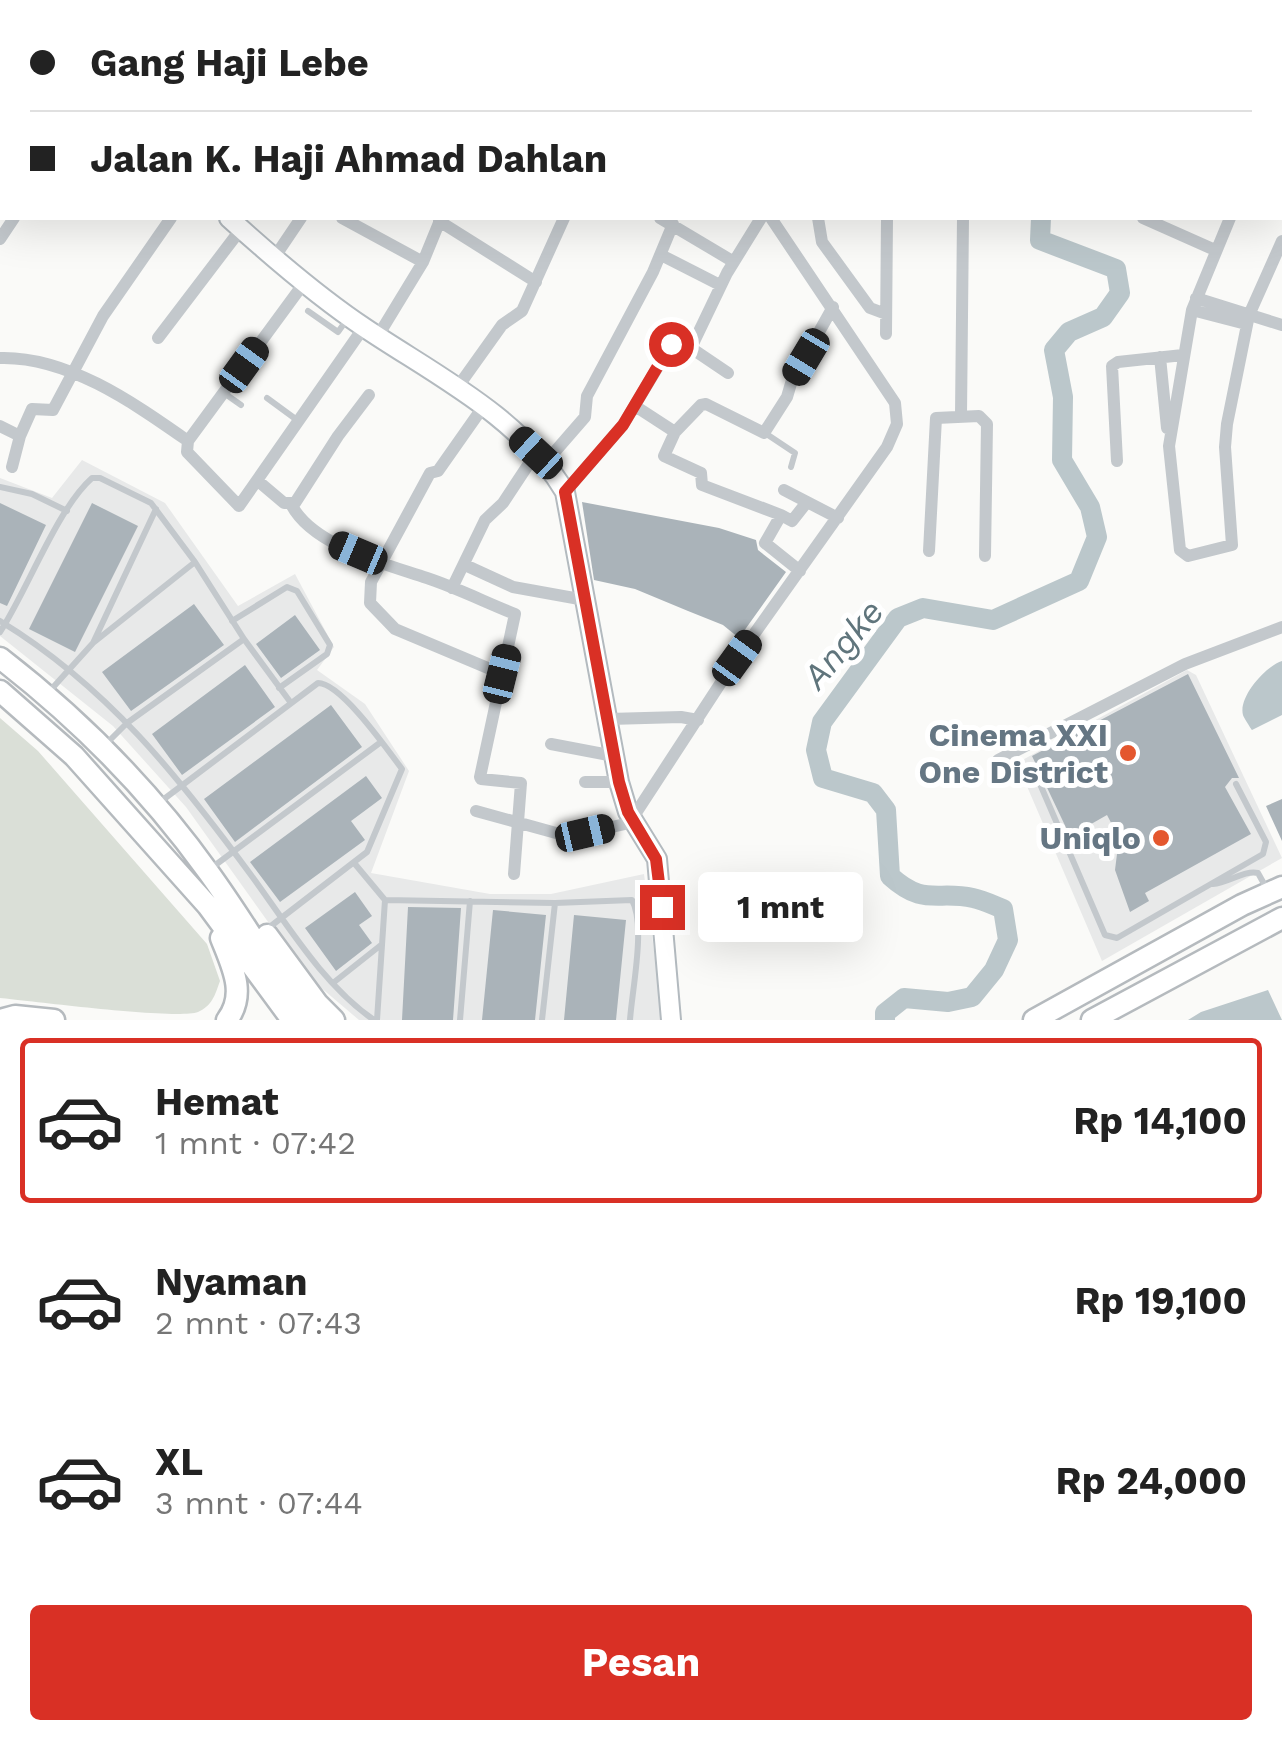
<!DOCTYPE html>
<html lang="id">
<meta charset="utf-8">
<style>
body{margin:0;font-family:"Work Sans",sans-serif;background:#f6f6f6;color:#222;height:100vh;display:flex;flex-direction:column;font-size:38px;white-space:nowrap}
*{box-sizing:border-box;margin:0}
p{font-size:32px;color:#767676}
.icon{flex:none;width:55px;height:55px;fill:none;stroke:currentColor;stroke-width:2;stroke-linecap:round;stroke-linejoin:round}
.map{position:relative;height:1020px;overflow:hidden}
.side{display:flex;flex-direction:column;background:#fff;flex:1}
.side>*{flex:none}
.guide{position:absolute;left:0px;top:0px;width:1282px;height:220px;box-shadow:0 10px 40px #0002;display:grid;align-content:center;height:220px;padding:0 30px;background:#fff}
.end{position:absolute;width:45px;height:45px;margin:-22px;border:12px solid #d93025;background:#fff;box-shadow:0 0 0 5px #fff}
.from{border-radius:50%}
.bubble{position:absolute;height:70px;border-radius:10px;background:#fff;box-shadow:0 10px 40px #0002;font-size:32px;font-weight:700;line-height:70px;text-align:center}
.car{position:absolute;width:30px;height:60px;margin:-30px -15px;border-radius:12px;box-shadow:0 0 8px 2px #0007;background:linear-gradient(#222 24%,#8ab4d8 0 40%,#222 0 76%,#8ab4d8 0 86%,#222 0)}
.guide b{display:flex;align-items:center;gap:35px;height:95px;font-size:38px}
.guide b+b{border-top:2px solid #e0e0e0}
.guide i{width:25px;height:25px;background:#222}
ul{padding:18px 0 0;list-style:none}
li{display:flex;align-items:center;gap:30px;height:165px;margin:0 20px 15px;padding:0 10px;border:5px solid transparent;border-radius:10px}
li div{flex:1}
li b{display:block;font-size:38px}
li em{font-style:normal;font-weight:700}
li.on{border-color:#d93025}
li>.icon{width:90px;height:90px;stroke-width:1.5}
.button{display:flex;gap:20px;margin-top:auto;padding:20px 30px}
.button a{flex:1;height:115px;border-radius:10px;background:#d93025;color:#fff;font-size:40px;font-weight:700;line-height:115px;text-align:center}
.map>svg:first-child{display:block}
.built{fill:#e8e9e9}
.green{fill:#dadfd7}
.water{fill:#bbc7cb}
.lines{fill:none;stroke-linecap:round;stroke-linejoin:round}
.river{stroke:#bbc7cb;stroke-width:20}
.building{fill:#aab3b9}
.secondary-casing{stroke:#b3babf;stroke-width:22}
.primary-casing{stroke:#b5babe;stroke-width:25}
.service{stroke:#c3c8cc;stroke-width:6}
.minor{stroke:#c3c8cc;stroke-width:12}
.secondary{stroke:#fff;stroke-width:18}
.primary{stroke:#fff;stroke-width:20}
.route{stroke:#d93025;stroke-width:12}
.poi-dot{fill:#e4572e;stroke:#fff;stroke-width:4}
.labels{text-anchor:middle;stroke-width:10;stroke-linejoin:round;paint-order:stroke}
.poi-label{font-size:32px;font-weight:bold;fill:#657683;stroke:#fff;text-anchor:end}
.water-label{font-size:35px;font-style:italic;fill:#60757c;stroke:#fff}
</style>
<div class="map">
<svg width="1282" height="1020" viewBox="0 0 1282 1020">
<rect width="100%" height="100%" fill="#fafaf8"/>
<path class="built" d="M82,460L165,503L238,606L295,574L334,647L317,670L365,704L409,771L371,873L490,894H551L644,874L663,1020H359L306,975L186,807L113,726L0,636V478L52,498Z
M1187,670L1196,675L1282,858L1102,961L1017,763Z"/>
<path class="green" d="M0,718L38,751L207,944L220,981C215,995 212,1006 198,1012C175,1020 33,1001 0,998Z"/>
<path class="water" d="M1282,661V715L1252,730C1251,729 1243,716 1243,715C1238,697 1266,666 1282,661Z
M1268,990L1282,1020H1188L1201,1012Z"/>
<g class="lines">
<path class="river" d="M1139,0L1141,2
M1070,2L1077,0
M1280,86L1282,85
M885,1020V1013L904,998L948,1002L972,997L994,970L1008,940L1003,909C993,905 983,900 973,898C937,890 924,907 890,876L886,810L873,793L823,778L816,750L822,722L898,618L923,608L993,620L1079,581L1097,537L1090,507L1062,460L1063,397L1054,350L1069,332L1103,317L1120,293L1116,269L1040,240L1041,218"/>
</g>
<path class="building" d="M582,502L719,528L756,540L758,550L786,572L739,638L723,625L688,611L635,589L594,580Z
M0,503L46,525L7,606L0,603Z
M92,503L138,526L75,652L29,629Z
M194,604L224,645L131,711L102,672Z
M295,615L320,650L281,678L256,644Z
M245,665L275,707L182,775L152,734Z
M1188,674L1239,778H1232L1225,787L1251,834L1145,893L1149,901L1130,912L1115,870L1119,838L1107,815L1070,836L1032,756Z
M331,705L362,747L235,842L204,799Z
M366,776L382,798L351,821L365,840L280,902L250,862Z
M1282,799V841L1266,806Z
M355,892L372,916L359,925L372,943L336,971L305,928Z
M408,907L461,908L453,1020H402Z
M493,910L546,915L535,1020H482Z
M574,915L626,920L616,1020H564Z"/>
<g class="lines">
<g class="secondary-casing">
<path id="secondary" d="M18,0L20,2
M229,218C272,257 317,296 365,328C435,375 521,417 565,492L619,782L628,812L657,859L671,1020"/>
</g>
<g class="primary-casing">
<path id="primary" d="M0,658C79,719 151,792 209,873C244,921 273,973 309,1020
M0,691L74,756L208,906L292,1020
M267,935L317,1003L334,1020
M221,938C232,966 247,994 227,1020
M0,1020L15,1016L54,1020
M1034,1020L1242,905L1282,887
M1092,1020L1282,918"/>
</g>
<path class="service" d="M308,311L338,332L348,318
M224,393L241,405
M267,398L297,420
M765,433L795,453L791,467
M0,487L32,494L67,511
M156,509L93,643L195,562
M0,621C107,686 178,776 251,875C287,924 323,985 374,1020
M232,621L287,587L297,591L330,645L327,654L279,688
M0,632C28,589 57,509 92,478H100L151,503L195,562L244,639L291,703
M47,694L93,643
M106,744L127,723L244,639
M1040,784L1105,935L1117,938L1263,854L1266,842L1236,784
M160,802L318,683C341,683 387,749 402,769L367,852L267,929
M355,864L385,900L555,903L632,900C646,925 632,990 630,1020
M210,869L381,742
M1213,884C1228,883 1244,870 1258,873L1268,891
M333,983L381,945
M377,1020L385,900
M460,1020L470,901
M542,1020L555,903"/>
<path class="minor" d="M143,0L145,2
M289,0L292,2
M665,0L669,2
M193,2L195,0
M337,2V0
M404,2V0
M471,2V0
M547,2V0
M617,2V0
M687,2V0
M754,2V0
M820,2V0
M888,2V0
M964,2V0
M978,2L981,0
M0,59L2,61
M1280,129L1282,130
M342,218L423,262
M660,218L734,262
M818,218L822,242L870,308L886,314
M1143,218L1215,250
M1230,218L1192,310L1169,446L1180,550L1188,556L1232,545L1225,447L1227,424L1249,315L1282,241
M439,221L536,282
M0,239L14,218
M661,255L720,285
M274,258L301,218
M1196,298L1282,325
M1192,310L1246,324
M886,334L887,218
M378,336L423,262L441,218
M158,338L241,229
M691,348L728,373
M1160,357L1167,428
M0,358C68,356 135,404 188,441L187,452L239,506L364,327
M457,388L502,325L522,311L564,218
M635,406L675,432L701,405L706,404L764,433L787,397L792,380L833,307
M483,407L438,471L430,473L371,582L370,603L395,629L502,674
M961,415L963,218
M0,426L20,436
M675,432L664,456L701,473L702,485L781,515L765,543L800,571
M188,441L304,283
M1117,461L1112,366L1118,362L1183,355
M545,463L585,417L587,396L653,272L673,224
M12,467L20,436L32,409L53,410L103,316L171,218
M258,481L284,503H295L338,436L369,395
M784,490L838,518
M565,492L623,425L671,345L691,348L727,273L761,218
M291,504C312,546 386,564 427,578C457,588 485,602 515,614L480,777L481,779L521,783L514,874
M781,515L792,521L807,502
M929,551L936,418L979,416L987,424L985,556
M465,565L513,587L585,600
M452,588L485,520L503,503L536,453
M609,719L681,717L698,720
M551,744L614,756
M998,760L1185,664L1282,627
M585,782H619
M476,811L556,833H585L634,822
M632,819L737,658L887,447L897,424L895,403L771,218"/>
<use href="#secondary" class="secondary"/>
<use href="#primary" class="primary"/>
</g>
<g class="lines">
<path class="route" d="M662,907L656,859L628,812L619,782L565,492L623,425L671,344"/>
</g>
<g class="poi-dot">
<circle cx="1128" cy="753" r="10"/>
<circle cx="1161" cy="838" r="10"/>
</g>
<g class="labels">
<g class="poi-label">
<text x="1108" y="746">Cinema XXI<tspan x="1108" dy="37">One District</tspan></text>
<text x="1141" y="849">Uniqlo</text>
</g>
<g class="water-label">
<text transform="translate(843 644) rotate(-50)" y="12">Angke</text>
</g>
</g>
</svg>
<i class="end from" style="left:671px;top:344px"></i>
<i class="end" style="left:662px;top:907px"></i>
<div class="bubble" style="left:698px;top:872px;width:165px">1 mnt</div>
<i class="car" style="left:806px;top:357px;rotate:211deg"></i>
<i class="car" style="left:244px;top:365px;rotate:36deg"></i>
<i class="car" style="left:536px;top:453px;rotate:313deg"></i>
<i class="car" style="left:358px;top:553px;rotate:293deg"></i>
<i class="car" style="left:737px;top:658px;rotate:36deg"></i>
<i class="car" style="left:502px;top:674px;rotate:14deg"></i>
<i class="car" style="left:585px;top:833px;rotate:77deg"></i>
<div class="guide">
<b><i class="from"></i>Gang Haji Lebe</b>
<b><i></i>Jalan K. Haji Ahmad Dahlan</b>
</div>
</div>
<section class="side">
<ul>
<li class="on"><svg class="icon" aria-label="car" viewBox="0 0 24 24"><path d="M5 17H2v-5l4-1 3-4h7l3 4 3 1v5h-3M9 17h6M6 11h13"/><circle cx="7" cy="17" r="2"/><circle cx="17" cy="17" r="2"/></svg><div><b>Hemat</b><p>1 mnt · 07:42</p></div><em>Rp 14,100</em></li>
<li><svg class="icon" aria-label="car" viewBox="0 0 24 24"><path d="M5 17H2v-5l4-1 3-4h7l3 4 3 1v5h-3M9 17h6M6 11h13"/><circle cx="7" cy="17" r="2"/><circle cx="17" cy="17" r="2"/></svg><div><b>Nyaman</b><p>2 mnt · 07:43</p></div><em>Rp 19,100</em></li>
<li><svg class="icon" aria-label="car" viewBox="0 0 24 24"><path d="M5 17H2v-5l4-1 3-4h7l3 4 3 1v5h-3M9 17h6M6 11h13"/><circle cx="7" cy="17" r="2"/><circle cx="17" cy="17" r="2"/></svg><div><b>XL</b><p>3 mnt · 07:44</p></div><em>Rp 24,000</em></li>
</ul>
<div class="button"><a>Pesan</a></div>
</section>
